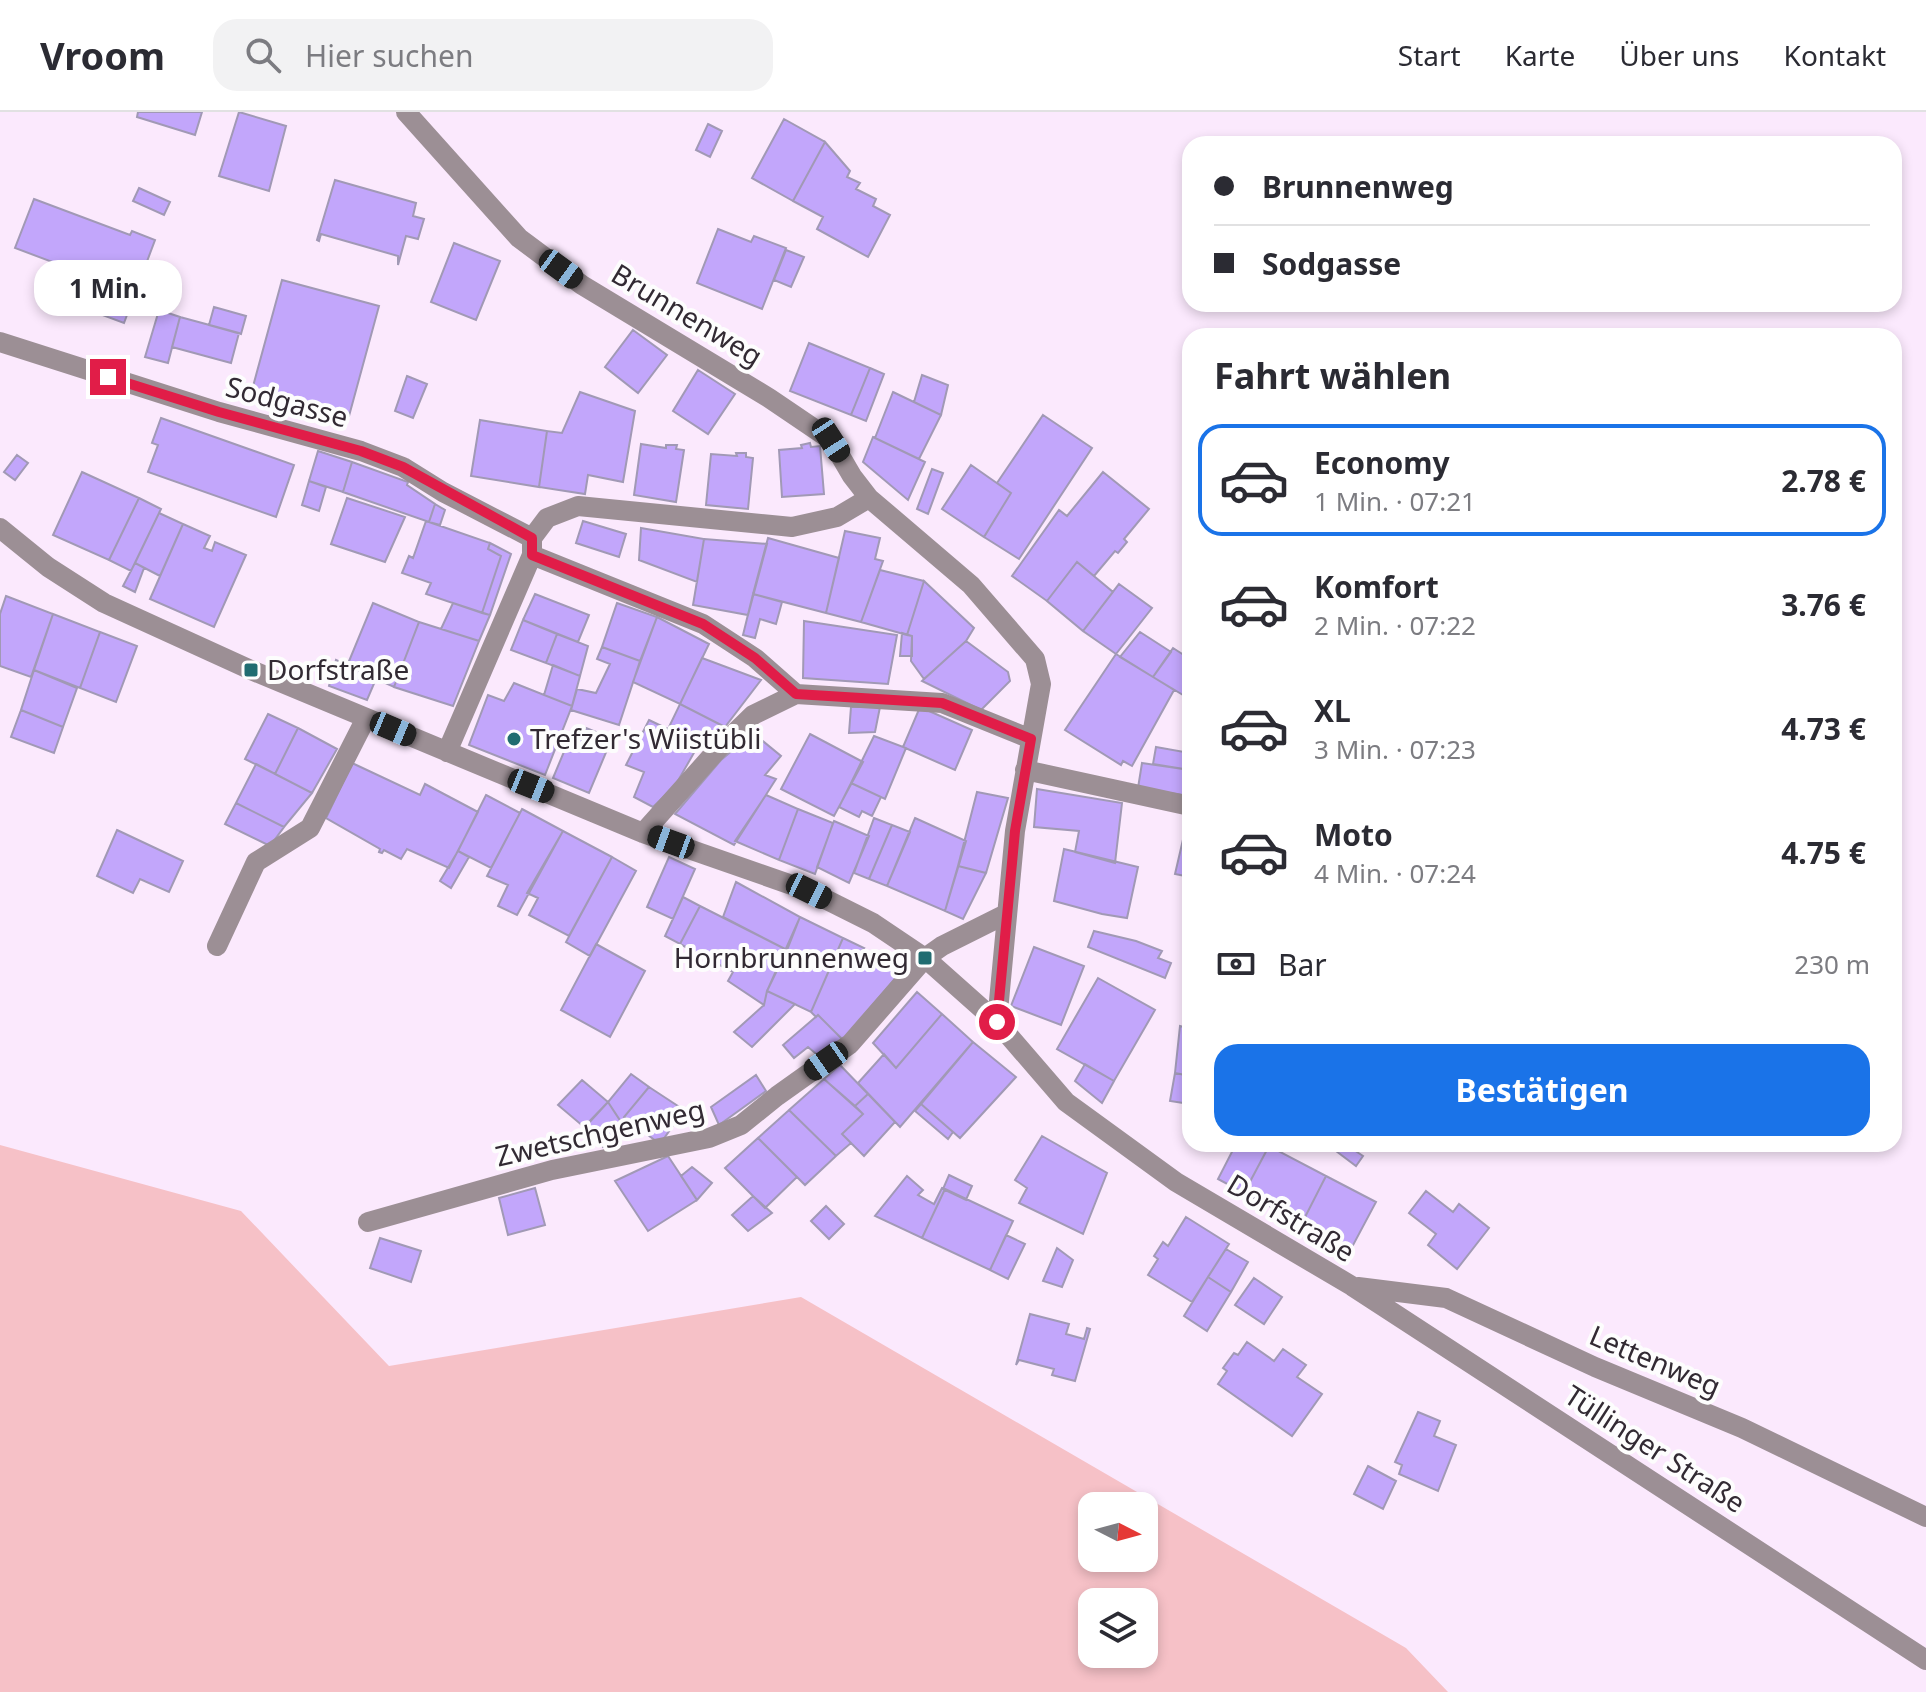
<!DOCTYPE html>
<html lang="de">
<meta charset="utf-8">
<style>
body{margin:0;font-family:"Noto Sans",sans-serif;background:#f2f2f3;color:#2b2b33;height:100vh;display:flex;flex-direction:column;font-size:30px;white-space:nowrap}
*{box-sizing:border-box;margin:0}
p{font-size:26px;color:#7c7c81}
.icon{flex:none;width:44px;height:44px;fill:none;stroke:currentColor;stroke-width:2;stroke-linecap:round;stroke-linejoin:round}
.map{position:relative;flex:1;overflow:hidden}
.panel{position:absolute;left:1182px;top:216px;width:720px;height:824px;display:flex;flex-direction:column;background:#fff;border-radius:24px;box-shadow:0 4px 12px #0003}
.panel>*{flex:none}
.guide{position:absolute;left:1182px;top:24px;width:720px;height:176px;border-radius:24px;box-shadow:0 4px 12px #0003;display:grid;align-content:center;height:176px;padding:0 32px;background:#fff}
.needle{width:52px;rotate:96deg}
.fabs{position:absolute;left:1078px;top:1380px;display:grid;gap:16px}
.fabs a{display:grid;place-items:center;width:80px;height:80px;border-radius:16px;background:#fff;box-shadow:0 4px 12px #0003;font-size:40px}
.end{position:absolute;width:36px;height:36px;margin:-18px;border:10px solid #e11d48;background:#fff;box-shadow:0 0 0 4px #fff}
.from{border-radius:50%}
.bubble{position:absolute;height:56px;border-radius:24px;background:#fff;box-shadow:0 4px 12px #0003;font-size:26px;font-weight:700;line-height:56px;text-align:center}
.car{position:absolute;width:24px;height:48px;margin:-24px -12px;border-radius:10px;box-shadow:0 0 6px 2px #0007;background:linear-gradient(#222 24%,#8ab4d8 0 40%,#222 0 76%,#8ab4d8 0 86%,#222 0)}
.guide b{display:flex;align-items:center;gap:28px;height:76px;font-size:30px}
.guide b+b{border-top:2px solid #e1e1e2}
.guide i{width:20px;height:20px;background:#2b2b33}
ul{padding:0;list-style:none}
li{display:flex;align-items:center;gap:24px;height:112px;margin:0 16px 12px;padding:0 16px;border:4px solid transparent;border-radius:24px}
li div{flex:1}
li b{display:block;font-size:30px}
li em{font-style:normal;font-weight:700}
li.active{border-color:#1a73e8}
li>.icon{width:72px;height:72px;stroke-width:1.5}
h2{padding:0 32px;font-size:36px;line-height:96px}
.pay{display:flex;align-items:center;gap:20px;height:88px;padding:0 32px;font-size:30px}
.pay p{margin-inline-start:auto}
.cta{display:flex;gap:16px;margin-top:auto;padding:16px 32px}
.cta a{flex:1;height:92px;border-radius:24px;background:#1a73e8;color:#fff;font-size:32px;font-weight:700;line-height:92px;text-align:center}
header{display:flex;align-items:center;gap:48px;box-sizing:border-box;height:112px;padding:0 40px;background:#fff;border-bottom:2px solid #e1e1e2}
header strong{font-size:38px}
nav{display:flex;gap:44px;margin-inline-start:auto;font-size:28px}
.search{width:560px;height:72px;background:#f2f2f3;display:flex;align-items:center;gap:20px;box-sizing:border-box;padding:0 28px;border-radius:24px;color:#7c7c81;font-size:30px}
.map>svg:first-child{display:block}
.green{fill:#f6c1c7;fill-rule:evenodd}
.building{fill:#c2a6fb;stroke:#a199b5;stroke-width:2}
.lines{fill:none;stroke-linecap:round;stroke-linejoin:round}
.minor{stroke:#9c8f95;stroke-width:20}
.route{stroke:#e11d48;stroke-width:10}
.poi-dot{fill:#206c71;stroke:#fdfdfd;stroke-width:3}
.labels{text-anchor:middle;stroke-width:8;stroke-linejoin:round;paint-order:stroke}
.street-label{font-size:28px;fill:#322a33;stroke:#fdfdfd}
.poi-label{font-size:28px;fill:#322a33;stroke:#fdfdfd;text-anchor:start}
</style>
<header>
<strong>Vroom</strong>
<div class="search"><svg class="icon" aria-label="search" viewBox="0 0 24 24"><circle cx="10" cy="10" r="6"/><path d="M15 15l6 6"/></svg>Hier suchen</div>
<nav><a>Start</a><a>Karte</a><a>Über uns</a><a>Kontakt</a></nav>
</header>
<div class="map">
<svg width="1926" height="1580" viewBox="0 0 1926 1580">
<rect width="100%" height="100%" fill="#fbe9fd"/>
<path class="green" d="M0,1033L241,1099L389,1254L801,1185L1406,1536L1448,1580H0ZM1092,1394H1144V1446H1092ZM1092,1490H1144V1542H1092Z"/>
<path class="building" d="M138,0H202L195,23L137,5Z
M239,0L286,14L269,79L219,64Z
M784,7L825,30L793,89L752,66Z
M708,12L722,19L710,45L696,38Z
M825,30L850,59L847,65L860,71L856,77L876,87L873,94L890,103L868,145L817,117L823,105L793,89Z
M335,68L416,91L413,104L424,107L418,127L406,124L398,153V144L321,122L319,129L317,128Z
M139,76L170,90L164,103L133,89Z
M34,87L130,123L132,119L155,128L124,211L70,191L82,161L15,136Z
M718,117L751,130L754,124L786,136L762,197L697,171Z
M454,131L500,149L476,208L431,190Z
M786,138L804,145L791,175L774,168Z
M282,168L379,194L349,304L252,278Z
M214,195L246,204L241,222L209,213Z
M159,198L180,205L168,251L145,245Z
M180,205L239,221L231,251L172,235Z
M633,218L667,243L638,281L605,255Z
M809,231L870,256L851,303L790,279Z
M870,256L884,262L866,309L851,303Z
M698,258L735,282L708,322L673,299Z
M922,263L948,273L941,303L914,290Z
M407,264L427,272L413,306L395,299Z
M580,280L635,299L623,370L588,363L585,382L539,375L547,319L562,321Z
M893,280L941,303L919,347L875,326Z
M1043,303L1092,336L1019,447L984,425L1011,381L997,371Z
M161,306L294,353L276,405L148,360L158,333L152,331Z
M480,308L547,319L539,375L471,364Z
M873,325L925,350L908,388L863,350Z
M810,331L811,335L820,334L824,382L782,385L779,338L802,336L801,333Z
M641,332L666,336V333H677L676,337L684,338L676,390L634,383Z
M318,339L352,350L343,380L309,369Z
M736,341H746V345L753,346L748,397L706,393L711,342L737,344Z
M17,343L28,351L15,368L4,360Z
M352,350L408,370L407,373L435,392L429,410L343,380Z
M971,353L1011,381L984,425L942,397Z
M932,357L943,361L928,402L917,397Z
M82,360L139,386L109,448L53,423Z
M1103,360L1149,397L1124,427L1127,430L1118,441L1115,439L1094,464L1077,450L1047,489L1012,464L1059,398L1067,404Z
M309,369L326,375L319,399L302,393Z
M139,386L161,397L131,459L109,448Z
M347,386L405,405L385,450L331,432Z
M435,392L445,398L440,413L429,410Z
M159,401L183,412L160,464L135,451Z
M426,409L490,431L488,437L501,444L482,501L426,482L431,471L402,461L409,444L413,446Z
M583,409L626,422L619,445L576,431Z
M183,412L210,424L204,436L212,439L215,430L246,443L214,515L150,487Z
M641,416L704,427L697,470L639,448Z
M845,419L880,426L875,447L883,449L861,510L826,501Z
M768,426L839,446L826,501L753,482Z
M704,427L767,432L748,503L693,493Z
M490,431L511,442L490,503L482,501L501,444L488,437Z
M1077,450L1113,480L1083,519L1047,489Z
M135,451L144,456L135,480L123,474Z
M880,458L924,469L907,523L861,510Z
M924,469L974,516L966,529L924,567L911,549L912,524L907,523Z
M1119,472L1152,496L1116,542L1083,519Z
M535,482L589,503L578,530L523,508Z
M753,482L782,490L776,512L760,507L755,526L743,523Z
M6,484L53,502L31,565L0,554V502Z
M373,491L419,510L394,575L347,554Z
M453,491L490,503L479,529L441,517Z
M617,491L657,505L640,549L602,535Z
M53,502L100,520L80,576L34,558Z
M657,505L709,532L680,592L633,570Z
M523,508L557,522L546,551L511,538Z
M804,509L897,523L888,572L803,566Z
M419,510L479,529L453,594L394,575Z
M100,520L137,534L116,590L80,576Z
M1140,520L1171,540L1153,565L1120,545Z
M902,521L912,524V544H900Z
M557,522L588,534L580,564L546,551Z
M966,529L1008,560L1010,569L981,598L922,569Z
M602,535L640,549L619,613L571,598L577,577L596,581L610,552L597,547Z
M1173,536L1190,547V583L1188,586L1153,565Z
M1116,542L1174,578L1132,654L1123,649L1121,653L1065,618Z
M702,546L761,568L725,615L680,592Z
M336,548L376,567L367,588L329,574Z
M553,553L580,564L572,594L544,583Z
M34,558L77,576L63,615L21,598Z
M514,571L572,594L545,663L469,633L488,583L504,589Z
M680,592L725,615L699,632L668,617Z
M851,595H880L875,620L849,621Z
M920,595L972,618L955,658L903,635Z
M21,598L63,615L54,641L11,625Z
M268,602L298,616L275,662L245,647Z
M649,608L699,632L675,674L653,695L634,685L644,660L626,653Z
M298,616L337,637L312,681L275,662Z
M586,616L611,626L606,637L582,628Z
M753,621L781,644L765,663L776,667L734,733L675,702L721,648Z
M810,622L863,650L834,704L781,677Z
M571,623L607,638L589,681L553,666Z
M874,624L906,636L885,687L851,671Z
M1156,635L1190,641V658L1153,652Z
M352,651L420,683L425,672L478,700L449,756L407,737L401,747L384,738L382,741L379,740L380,737L326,706Z
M1142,651L1190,658L1189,684L1138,676Z
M256,652L312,681L284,715L236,691Z
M851,671L881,685L872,704L862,699L859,705L839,695Z
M1037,677L1122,691L1115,751L1075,740L1079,719L1034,715Z
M977,680L1008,686L986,761L958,754Z
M486,683L520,701L491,756L458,739Z
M766,683L798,697L779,748L735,729Z
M236,691L284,715L270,734L225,712Z
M522,697L563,719L517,803L498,794L508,773L487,764Z
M798,697L833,711L815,762L779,748Z
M874,706L892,713L869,767L854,761Z
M915,706L966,729L945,799L887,774Z
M834,709L869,724L849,771L817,755Z
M892,713L910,720L887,774L869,767Z
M117,718L183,749L169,780L140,767L133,781L97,764Z
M563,719L612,745L569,824L529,803L538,786L527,781Z
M1185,719L1190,720V765L1175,762Z
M1064,737L1138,755L1127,806L1102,802L1054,789Z
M458,739L469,745L451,776L440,769Z
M612,745L636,759L590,844L566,830Z
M669,745L695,757L673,807L647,795Z
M958,754L986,761L963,807L945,799Z
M736,770L800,805L787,838L723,805Z
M683,785L700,794L680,832L665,824Z
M700,794L787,838L767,879L764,893L728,869L733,860L680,832Z
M800,805L843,826L811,900L767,879Z
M1094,819L1136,829L1162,839L1158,846L1171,851L1165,866L1088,835Z
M843,826L864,836L862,838L899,862L843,928L818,903L816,905L811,900Z
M596,832L645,859L610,925L561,898Z
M1034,835L1084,854L1061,913L1011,894Z
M1098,866L1155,898L1114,969L1057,937Z
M767,879L795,892L752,935L734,920L764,893Z
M917,880L942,902L896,956L873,931Z
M942,902L973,930L900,1015L858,971L884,942L896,956Z
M818,903L843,928L821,946L808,935L794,946L783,933Z
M1180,914L1190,917V964L1175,961Z
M973,930L1016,965L960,1026L921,992Z
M1085,952L1114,969L1102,991L1075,969Z
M840,953L868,982L855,994L824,967Z
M1175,961L1190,964V992L1170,989Z
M631,962L649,975L624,1005L633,1012L627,1019L608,990Z
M756,963L766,979L719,1013L711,995Z
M824,967L863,1002L842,1022L851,1031L836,1044L789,998Z
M582,968L608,990L584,1015L558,993Z
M649,975L684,998L660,1032L624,1005Z
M868,982L895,1010L864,1044L842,1022L863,1002L855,994Z
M608,990L627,1019L603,1035L586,1014Z
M921,992L953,1020L948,1027L915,999Z
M789,998L836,1044L805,1073L758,1026Z
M1042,1024L1107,1061L1083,1122L1019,1091L1027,1076L1015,1068Z
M758,1026L797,1065L765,1096L725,1056Z
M1236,1032H1270L1244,1081L1218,1067Z
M1334,1032H1345L1363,1044L1356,1054L1332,1036Z
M1269,1034L1326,1064L1302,1111L1244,1081Z
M668,1044L697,1088L648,1119L615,1069Z
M692,1055L712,1071L697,1088L681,1064Z
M949,1063L972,1074L966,1088L943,1077Z
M907,1064L923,1078L918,1083L934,1092L942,1076L945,1077L922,1126L875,1104Z
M1326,1064L1376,1090L1351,1137L1302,1111Z
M535,1076L545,1113L508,1123L499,1086Z
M945,1077L1013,1109L990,1158L922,1126Z
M1426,1079L1453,1100L1459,1092L1489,1116L1457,1157L1428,1133L1436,1122L1409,1101Z
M753,1084L772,1101L748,1119L732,1103Z
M826,1094L844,1112L829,1127L811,1109Z
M1186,1105L1229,1132L1192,1190L1148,1163L1158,1147L1154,1144L1163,1130L1168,1134Z
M1006,1123L1025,1132L1008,1167L990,1158Z
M380,1126L421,1139L411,1170L370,1156Z
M1057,1136L1073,1148L1062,1175L1043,1169Z
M1226,1137L1248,1150L1231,1180L1208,1165Z
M1208,1165L1231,1180L1207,1219L1184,1204Z
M1254,1166L1282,1185L1264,1212L1235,1193Z
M1030,1202L1069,1212L1066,1222L1084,1227L1087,1216L1090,1217L1075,1269L1052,1263L1054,1257L1019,1248L1016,1253Z
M1247,1230L1274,1249L1283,1237L1306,1253L1297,1265L1322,1282L1292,1324L1218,1272L1227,1259L1223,1256L1234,1241L1238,1243Z
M1418,1300L1440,1309L1434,1324L1456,1333L1438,1379L1399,1362L1402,1353L1395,1350Z
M1368,1354L1396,1369L1383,1397L1354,1382Z"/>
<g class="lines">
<path class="minor" d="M406,0L519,126L582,173L769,286L831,328L852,364L869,386L971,473L1035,547L1041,572L1015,719L997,910
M0,230L219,300L361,339L403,355L443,380L532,426
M0,416L48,455L104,491L251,558L643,721L809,779L873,811L925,846L997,910L1066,990L1176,1070L1352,1174L1926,1548
M532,426L547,406L578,394L792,415L837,405L869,386
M532,443L703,512L755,546L796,582L942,591L1031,627
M447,640L532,443V429
M1025,658L1190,694
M643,721L719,636L753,603L796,582
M217,834L256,750L310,716L366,606
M368,1110L552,1058L709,1026L741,1013L777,984L850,932L925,846L942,834L1006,802
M1358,1175L1446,1186L1595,1255L1742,1316L1926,1405"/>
</g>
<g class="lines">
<path class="route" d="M108,265L219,300L361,339L403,355L532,426V443L703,512L755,546L796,582L942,591L1031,627L1015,719L997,910"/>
</g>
<g class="poi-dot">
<rect x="243" y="550" width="16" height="16" rx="4"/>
<circle cx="514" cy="627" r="8"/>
<rect x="917" y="838" width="16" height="16" rx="4"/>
</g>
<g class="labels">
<g class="street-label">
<text transform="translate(687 203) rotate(31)" y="10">Brunnenweg</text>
<text transform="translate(287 290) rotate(15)" y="10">Sodgasse</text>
<text transform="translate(600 1021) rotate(-13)" y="10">Zwetschgenweg</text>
<text transform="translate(1291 1106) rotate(31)" y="10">Dorfstraße</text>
<text transform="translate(1655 1249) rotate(23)" y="10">Lettenweg</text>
<text transform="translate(1655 1337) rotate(33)" y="10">Tüllinger Straße</text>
</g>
<g class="poi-label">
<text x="267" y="568">Dorfstraße</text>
<text x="530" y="637">Trefzer's Wiistübli</text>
<text x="909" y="856" text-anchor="end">Hornbrunnenweg</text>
</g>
</g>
</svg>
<div class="fabs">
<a><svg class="needle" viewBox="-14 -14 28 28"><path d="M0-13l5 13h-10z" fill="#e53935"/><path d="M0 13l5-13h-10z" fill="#7c7c81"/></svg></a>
<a><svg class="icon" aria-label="layers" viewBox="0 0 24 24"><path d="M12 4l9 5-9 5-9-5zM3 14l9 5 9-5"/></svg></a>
</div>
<i class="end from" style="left:997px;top:910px"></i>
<i class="end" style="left:108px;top:265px"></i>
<div class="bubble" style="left:34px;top:148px;width:148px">1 Min.</div>
<i class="car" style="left:561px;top:157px;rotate:126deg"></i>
<i class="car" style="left:831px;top:328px;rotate:147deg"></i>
<i class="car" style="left:393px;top:617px;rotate:113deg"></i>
<i class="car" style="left:531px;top:674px;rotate:112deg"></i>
<i class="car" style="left:671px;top:730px;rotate:290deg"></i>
<i class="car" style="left:809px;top:779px;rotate:116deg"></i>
<i class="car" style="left:826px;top:949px;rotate:235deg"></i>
<div class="guide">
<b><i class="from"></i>Brunnenweg</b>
<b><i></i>Sodgasse</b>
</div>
<section class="panel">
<h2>Fahrt wählen</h2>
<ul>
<li class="active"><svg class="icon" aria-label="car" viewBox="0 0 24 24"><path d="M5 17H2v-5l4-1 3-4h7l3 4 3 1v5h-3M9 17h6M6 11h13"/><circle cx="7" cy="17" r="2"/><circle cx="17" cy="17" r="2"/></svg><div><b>Economy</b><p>1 Min. · 07:21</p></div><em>2.78 €</em></li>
<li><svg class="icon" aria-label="car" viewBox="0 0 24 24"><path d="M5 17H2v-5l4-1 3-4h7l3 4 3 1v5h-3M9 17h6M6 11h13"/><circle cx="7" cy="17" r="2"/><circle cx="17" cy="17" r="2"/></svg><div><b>Komfort</b><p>2 Min. · 07:22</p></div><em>3.76 €</em></li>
<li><svg class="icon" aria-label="car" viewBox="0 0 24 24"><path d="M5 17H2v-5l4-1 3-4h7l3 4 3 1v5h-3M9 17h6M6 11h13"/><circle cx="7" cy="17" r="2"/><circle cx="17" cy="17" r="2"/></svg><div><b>XL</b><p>3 Min. · 07:23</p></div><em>4.73 €</em></li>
<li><svg class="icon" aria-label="car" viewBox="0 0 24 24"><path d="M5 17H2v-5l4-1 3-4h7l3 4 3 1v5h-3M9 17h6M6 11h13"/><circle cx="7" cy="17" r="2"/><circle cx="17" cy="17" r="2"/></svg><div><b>Moto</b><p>4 Min. · 07:24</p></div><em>4.75 €</em></li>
</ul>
<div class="pay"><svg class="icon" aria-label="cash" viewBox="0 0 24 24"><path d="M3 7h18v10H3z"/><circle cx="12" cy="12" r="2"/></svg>Bar<p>230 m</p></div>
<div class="cta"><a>Bestätigen</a></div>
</section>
</div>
